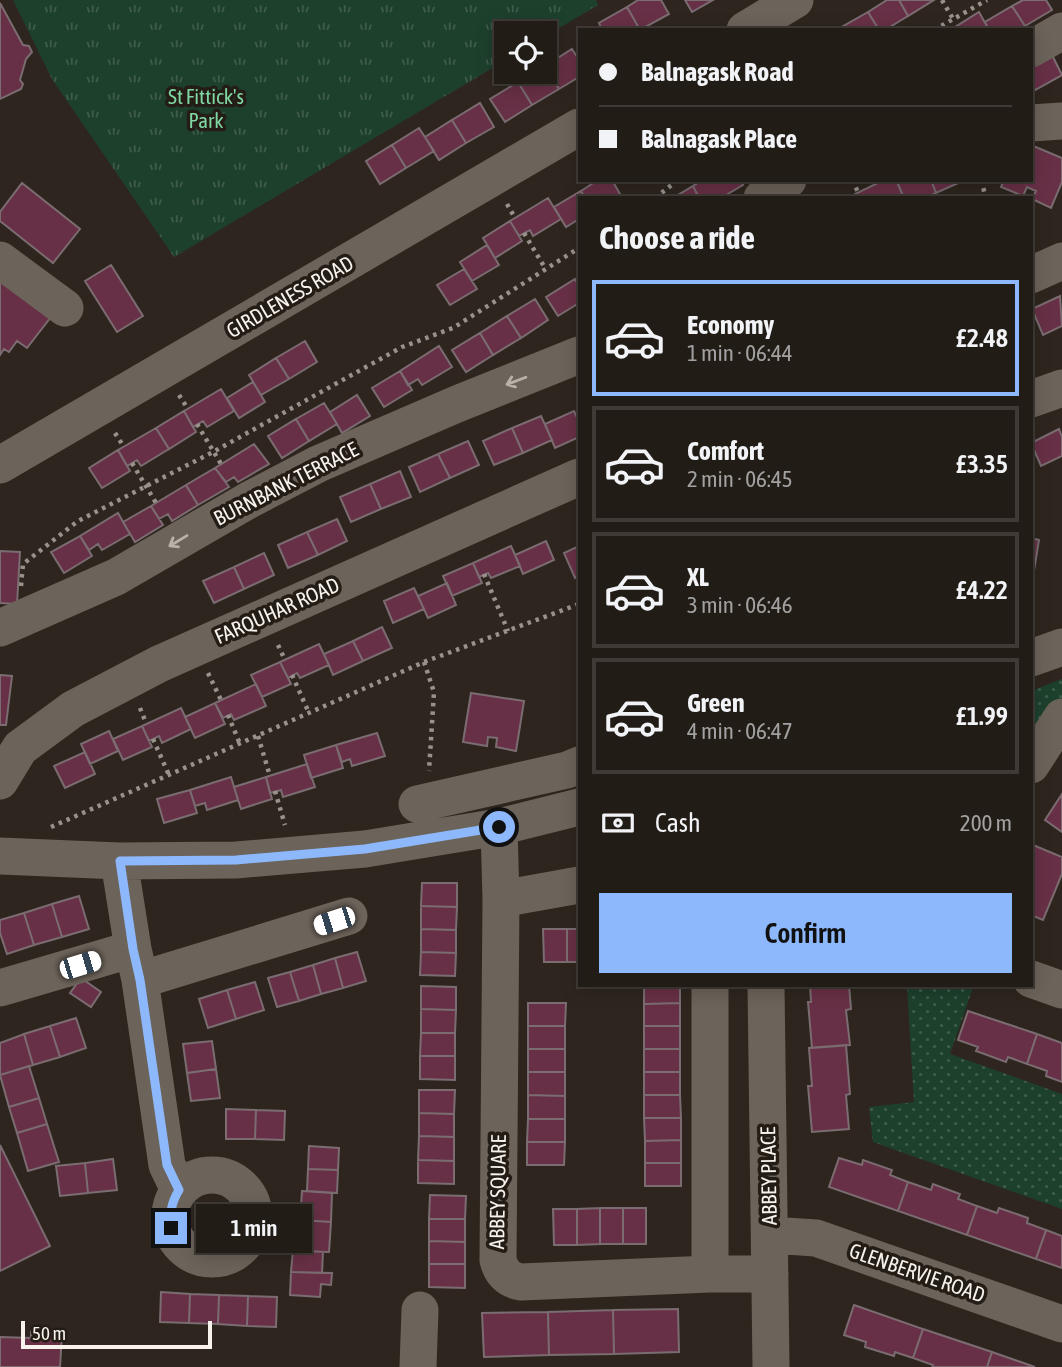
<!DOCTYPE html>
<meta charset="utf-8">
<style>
body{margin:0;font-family:"Asap Condensed",sans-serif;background:#2a251f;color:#f1f3f6;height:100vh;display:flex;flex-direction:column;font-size:26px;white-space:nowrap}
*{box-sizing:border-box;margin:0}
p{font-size:23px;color:#a2a1a1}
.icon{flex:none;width:38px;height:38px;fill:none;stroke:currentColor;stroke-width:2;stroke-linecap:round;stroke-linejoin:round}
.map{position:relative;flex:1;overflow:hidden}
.panel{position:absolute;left:578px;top:196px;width:455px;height:791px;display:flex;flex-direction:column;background:#221c16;border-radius:0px;box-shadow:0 4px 18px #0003,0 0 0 2px #3f3a35}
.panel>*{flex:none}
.hud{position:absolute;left:578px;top:28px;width:455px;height:154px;border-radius:0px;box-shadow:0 4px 18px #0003,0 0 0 2px #3f3a35;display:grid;align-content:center;height:154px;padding:0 21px;background:#221c16}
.controls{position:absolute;left:494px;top:21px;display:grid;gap:14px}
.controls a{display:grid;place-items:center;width:63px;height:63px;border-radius:0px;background:#221c16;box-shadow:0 4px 18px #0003,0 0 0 2px #3f3a35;font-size:35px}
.scale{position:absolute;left:21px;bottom:18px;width:191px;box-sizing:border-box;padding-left:7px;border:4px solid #f8f2ed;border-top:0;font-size:19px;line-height:24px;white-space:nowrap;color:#f8f2ed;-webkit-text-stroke:5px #241d15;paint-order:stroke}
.end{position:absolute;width:32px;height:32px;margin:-16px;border:9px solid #8db9fc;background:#111;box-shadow:0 0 0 4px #111}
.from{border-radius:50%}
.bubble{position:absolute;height:49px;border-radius:0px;background:#221c16;box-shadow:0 4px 18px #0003,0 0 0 2px #3f3a35;font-size:23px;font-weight:600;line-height:49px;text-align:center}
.car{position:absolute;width:21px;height:42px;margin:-21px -10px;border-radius:9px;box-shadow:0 0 5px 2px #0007;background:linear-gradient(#fff 24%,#345 0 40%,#fff 0 76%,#345 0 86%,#fff 0)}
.hud b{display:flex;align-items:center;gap:24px;height:66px;font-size:26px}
.hud b+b{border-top:2px solid #3f3a35}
.hud i{width:18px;height:18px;background:#f1f3f6}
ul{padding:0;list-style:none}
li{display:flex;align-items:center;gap:21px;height:116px;margin:0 14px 10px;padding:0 7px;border:4px solid #3f3a35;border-radius:0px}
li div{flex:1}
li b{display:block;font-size:26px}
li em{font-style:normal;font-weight:600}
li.on{border-color:#8db9fc}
li>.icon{width:63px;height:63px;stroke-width:1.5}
h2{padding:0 21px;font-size:32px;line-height:84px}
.pay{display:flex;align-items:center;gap:18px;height:77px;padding:0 21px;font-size:26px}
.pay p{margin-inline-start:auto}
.primary-button{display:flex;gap:14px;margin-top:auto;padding:14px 21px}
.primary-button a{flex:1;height:80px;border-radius:0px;background:#8db9fc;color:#111;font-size:28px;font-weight:600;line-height:80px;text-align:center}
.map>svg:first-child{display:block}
.grass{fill:url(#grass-dots)}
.park{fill:url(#park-tufts)}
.building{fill:#683046;stroke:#7a6c71;stroke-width:2}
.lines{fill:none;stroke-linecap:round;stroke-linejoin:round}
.path{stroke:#99928c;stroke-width:4.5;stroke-dasharray:3.5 5;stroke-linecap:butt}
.minor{stroke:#6c635a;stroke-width:37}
.oneway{stroke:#b9b2ab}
.route{stroke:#8db9fc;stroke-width:9}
.labels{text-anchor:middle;stroke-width:7;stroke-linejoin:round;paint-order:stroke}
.park-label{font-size:21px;fill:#7fd8a4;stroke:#241d15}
.street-label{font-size:21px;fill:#f8f2ed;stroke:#241d15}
</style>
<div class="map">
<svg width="1062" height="1367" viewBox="0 0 1062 1367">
<defs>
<pattern id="grass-dots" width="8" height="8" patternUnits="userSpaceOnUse" patternTransform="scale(1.75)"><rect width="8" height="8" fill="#1d402c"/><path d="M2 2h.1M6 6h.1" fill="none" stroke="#3f5c4b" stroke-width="1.8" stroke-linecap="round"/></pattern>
<pattern id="park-tufts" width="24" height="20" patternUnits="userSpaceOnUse" patternTransform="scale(1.75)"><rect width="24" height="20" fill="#1d402c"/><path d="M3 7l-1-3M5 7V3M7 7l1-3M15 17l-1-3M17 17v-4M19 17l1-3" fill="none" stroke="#3f5c4b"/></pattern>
</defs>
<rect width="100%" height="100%" fill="#2e261e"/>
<path class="grass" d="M1062,679V698L1031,743V691Z
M907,985H974L950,1054L1062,1094V1209L873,1142L869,1107L914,1102Z"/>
<path class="park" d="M13,0H596L598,5L544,37V33H506V60L174,257L52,79Z"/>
<path class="building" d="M638,0H661L669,14L640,30L627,7Z
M685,0H713L692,12Z
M887,0H899L908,16L885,30H879L868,12Z
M899,0H934L908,16Z
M1023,0H1046L1052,10L1025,26L1012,6Z
M0,3L23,45L29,46L32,52L26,59L20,80L23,84L21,89L0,99Z
M1012,6L1025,26L1019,30H989L985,22Z
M627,7L640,30H602L599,23Z
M868,12L879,30H841L840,28Z
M979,12L989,30H953L952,29Z
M572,49L579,60V77L559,89L545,66Z
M1052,55L1062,75L1035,90L1031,82V67Z
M545,66L559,89L532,105L518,82L535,72H544Z
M518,82L532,105L505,122L490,99Z
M480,103L494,127L466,143L452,120Z
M452,120L466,143L439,160L425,137Z
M419,128L434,151L406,168L392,145Z
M392,145L406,168L380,184L366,161Z
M1031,145L1062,158V182L1051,208L1032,199L1036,191L1027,187L1023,196L1001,187L1004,180H1031Z
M598,180H612L620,194L615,198H585L581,191Z
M703,180H740L743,185L721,198L710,196L699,198L693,186Z
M884,180H896L904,198H856L855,194Z
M906,180H931L936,193L926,198H904L898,184Z
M931,180H965L936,193Z
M22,183L80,229L53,263L0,221V212Z
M693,186L699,198H673Z
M581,191L585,198H579V219L566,227L554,207Z
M548,198L561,219L533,236L530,230L519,236L510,221Z
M510,221L522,241L495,258L483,238Z
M487,245L499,265L472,281L460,262Z
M111,265L143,316L117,332L85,281Z
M464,269L477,289L450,305L437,285Z
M575,279L579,286V303L558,316L546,297Z
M0,281L54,313L27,348L17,341L9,352L4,349L0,355Z
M1060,296L1062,326L1043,335L1032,309Z
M535,299L548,320L521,338L507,316Z
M507,316L521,338L493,355L480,333Z
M480,333L493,355L466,372L452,350Z
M305,341L317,362L289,379L276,358Z
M439,346L452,367L422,385L418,379L408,385L400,371Z
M276,358L289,379L261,395L249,375Z
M400,371L412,390L384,407L372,388Z
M253,382L265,402L239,418L227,398Z
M221,389L234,411L207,427L203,421L193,427L184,411Z
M357,395L370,416L342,433L330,412Z
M324,403L337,424L309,441L296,419Z
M184,411L196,432L169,449L156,428Z
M574,411L579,422V437L555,448L545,424Z
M541,416L552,440L523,453L512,428Z
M296,419L309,441L282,458L268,436Z
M156,428L169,449L141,466L137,460L127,466L118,450Z
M512,428L523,453L494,465L483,441Z
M1059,429L1062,437V456L1041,466L1031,443Z
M468,441L479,465L450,478L438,454Z
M254,444L269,464L238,482L234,477L226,482L215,468Z
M118,450L130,471L102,488L89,468Z
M438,454L450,478L420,492L409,467Z
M215,468L229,487L198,505L186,485Z
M400,471L411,497L381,509L370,484Z
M370,484L381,509L351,522L340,497Z
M186,485L198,505L172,521L168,514L159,519L151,506Z
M151,506L163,525L135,542L123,522Z
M118,513L130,534L102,550L98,544L89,550L80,536Z
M337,519L347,541L318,555L307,532Z
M307,532L318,555L288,568L278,545Z
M80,536L92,556L64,573L51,552Z
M1031,538L1039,540L1031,589Z
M546,541L554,560L523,574L515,555Z
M511,546L520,566L491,578L488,573L479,577L473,563Z
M579,546V576L575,578L564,553Z
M0,551L20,552L17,604L0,603Z
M264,553L274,575L244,589L234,567Z
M473,563L482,583L452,596L443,576Z
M234,567L244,589L214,603L203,581Z
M447,583L456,605L428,618L418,596Z
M414,588L424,609L393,623L384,601Z
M382,627L392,648L363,661L353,641Z
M353,641L363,661L333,675L324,654Z
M319,644L329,665L300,678L297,673L288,678L280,662Z
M280,662L291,684L262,697L251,675Z
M0,675L12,676L6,725H0Z
M256,684L266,706L234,720L231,714L223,718L215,703Z
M471,693L524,701L516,751L496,747L497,738L488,737L487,746L463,742Z
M215,703L225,724L195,738L185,717Z
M181,708L191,729L162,743L159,736L149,741L142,726Z
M142,726L152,747L123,760L113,739Z
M109,731L118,751L90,764L81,744Z
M377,733L385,756L352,766L350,759L342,762L336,745Z
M336,745L343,768L311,778L304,755Z
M85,752L95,774L65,788L54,766Z
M307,764L315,787L283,797L281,790L270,793L266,777Z
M231,777L238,800L207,810L205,803L195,806L190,790Z
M266,777L272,799L241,809L234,787Z
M190,790L197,813L164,823L157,799Z
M1062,794V832L1045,820Z
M1033,845L1062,857V874L1043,920L1031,915Z
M422,883H457V907L421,906Z
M79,896L89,929L62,937L52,904Z
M52,904L62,937L34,945L24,913Z
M421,906L457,907L456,930L421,929Z
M24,913L34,945L7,954L0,933V920Z
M421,929L456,930V953L421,952Z
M543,929H567V962H544Z
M567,929H579V962H567Z
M357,952L366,981L343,988L335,958Z
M421,952L456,953L455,976L420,975Z
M335,958L343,988L321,994L313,965Z
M313,965L321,994L299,1001L290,972Z
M290,972L299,1001L277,1007L268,978Z
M81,978L101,992L91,1007L70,993Z
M255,982L264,1010L236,1019L227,990Z
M644,985H680V1003L644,1004Z
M810,985H849L851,1009L846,1010L850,1045L812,1048L808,1002H811Z
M421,986L456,987V1010L421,1009Z
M227,990L236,1019L208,1028L199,999Z
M528,1003H566L565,1026H528Z
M680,1003V1026H644V1004Z
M421,1009L456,1010L455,1033H421Z
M968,1011L1037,1034L1027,1064L1008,1057L1006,1062L976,1051L978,1047L958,1040Z
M76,1018L86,1048L60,1057L50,1026Z
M50,1026L60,1057L33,1065L24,1034Z
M528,1026H565V1049H528Z
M644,1026H680V1049H644Z
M421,1033H455V1056H420Z
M24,1034L33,1065L0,1075V1043Z
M1037,1034L1062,1043V1082L1046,1076L1047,1071L1027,1064Z
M212,1041L216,1069L187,1073L183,1044Z
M846,1045L850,1094L846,1095L849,1129L812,1132L808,1086H812L809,1048Z
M528,1049H565V1072H528Z
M644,1049H680V1072H644Z
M420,1056H455V1080L420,1079Z
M29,1066L39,1098L9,1107L0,1075Z
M216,1069L220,1098L191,1101L187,1073Z
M528,1072H565V1096L528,1095Z
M644,1072H680V1095H644Z
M419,1090H455L454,1114L419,1113Z
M528,1095L565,1096V1119H528Z
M644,1095H680L681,1118H644Z
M39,1098L47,1124L17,1133L9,1107Z
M226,1109L256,1110L255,1139H226Z
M256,1110L285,1111L284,1140L255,1139Z
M419,1113L454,1114V1137L419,1136Z
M644,1118H681V1140L645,1141Z
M528,1119H565V1142H527Z
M47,1124L59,1162L28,1171L17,1133Z
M419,1136L454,1137V1161L418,1160Z
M681,1140V1163H645V1141Z
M527,1142H565L564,1165H527Z
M0,1145L50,1246L0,1271Z
M309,1146L339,1148L338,1170L308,1169Z
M839,1158L862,1165L863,1160L892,1170L890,1175L908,1182L898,1211L829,1187Z
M113,1159L117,1190L88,1193L85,1163Z
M418,1160L454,1161V1184L418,1183Z
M85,1163L88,1193L60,1196L56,1166Z
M645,1163H681V1186H645Z
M308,1169L338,1170L337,1193L307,1191Z
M908,1182L931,1190L933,1184L960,1194L958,1199L977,1206L967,1235L898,1211Z
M302,1191L332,1193L331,1222L300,1220Z
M430,1195L466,1196L465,1219H429Z
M977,1206L997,1213L999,1208L1028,1218L1027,1223L1046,1230L1036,1259L967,1235Z
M600,1208H623V1244H600Z
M600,1208V1244L577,1245V1209Z
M623,1208H646V1244H623Z
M553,1209H577V1245H554Z
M429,1219H465V1242L429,1241Z
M300,1220L331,1222L329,1252L299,1251Z
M1046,1230L1062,1236V1268L1036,1259Z
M429,1241L465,1242V1264H429Z
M293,1250L323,1252L322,1273L291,1272Z
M429,1264H465V1288L429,1287Z
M291,1272L332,1273L331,1285L321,1284L320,1297L290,1295Z
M161,1292L190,1294L189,1323L160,1322Z
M190,1294L219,1295L218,1324L189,1323Z
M219,1295L248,1296L247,1326L218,1324Z
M248,1296L277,1297L276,1327L247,1326Z
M854,1305L923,1329L913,1358L895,1352L894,1356L865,1347L866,1342L844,1335Z
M678,1309L679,1352L614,1354L613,1310Z
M613,1310L614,1354L549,1355L548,1312Z
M548,1312L549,1355L484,1357L482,1313Z
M923,1329L992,1352L987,1367H932L933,1365L913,1358Z
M31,1332L62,1334L60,1367H0V1337L31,1338Z
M992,1352L1035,1367H987Z"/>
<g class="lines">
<path class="path" d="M942,0L953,19
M934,30L987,0
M694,180L697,184
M852,180L858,192
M981,180L986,198
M655,198L678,180
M507,204L515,218
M524,233L545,268
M179,395L188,409
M197,424L221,464
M115,433L124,447
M132,463L156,503
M484,574L508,631
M21,586L23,564L78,521L213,452L402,347L453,328L579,248
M278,645L285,660
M424,662L434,692L429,771
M208,673L221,700
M292,675L309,713
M140,708L146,723
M228,715L240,744
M258,736L270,776
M153,739L169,775
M275,791L285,825
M51,827L424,662L579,604"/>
<path class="minor" d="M745,30L795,0
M1031,49L1062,31
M1031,123L1062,121
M762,198L788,180
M0,260L65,308
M1031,275L1062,261
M1031,399L1062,388
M0,465L579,127
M0,628L116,577L249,500L318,464L457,404L579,355
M1031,658L1062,647
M1031,765L1062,717
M0,781L20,748L73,709L159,664L579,477
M417,804L567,770L579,765
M499,827L501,899L498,1260C501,1272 508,1280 521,1282L710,1274H770
M0,856L119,861L236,860L365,849L499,827L579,807
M119,861L133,949L140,980L167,1165L179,1190
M501,899L579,885
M1031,979L1062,990
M140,980L349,916
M710,985V1274
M766,985L771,1367
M0,988L133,949
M170 1217a42 42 0 1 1 84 0a42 42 0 1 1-84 0Z
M770,1235L816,1238L1062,1324
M418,1367L420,1310"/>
</g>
<defs><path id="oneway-shaft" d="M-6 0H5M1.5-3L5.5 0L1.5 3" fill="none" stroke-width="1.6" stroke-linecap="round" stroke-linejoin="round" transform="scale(1.75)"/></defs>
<g class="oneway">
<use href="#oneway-shaft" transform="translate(516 381) rotate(159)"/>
<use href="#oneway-shaft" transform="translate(178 541) rotate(149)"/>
</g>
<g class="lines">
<path class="route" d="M171,1228C170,1213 171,1203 179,1190L167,1165L140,980L133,949L120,861L236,860L365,849L499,827"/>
</g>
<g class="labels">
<g class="park-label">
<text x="206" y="104">St Fittick's<tspan x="206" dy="24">Park</tspan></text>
</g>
<g class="street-label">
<text transform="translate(290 297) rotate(-30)" y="7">GIRDLENESS ROAD</text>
<text transform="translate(286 484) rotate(-27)" y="7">BURNBANK TERRACE</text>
<text transform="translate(277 611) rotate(-24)" y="7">FARQUHAR ROAD</text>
<text transform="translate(769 1176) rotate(-91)" y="7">ABBEY PLACE</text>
<text transform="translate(498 1192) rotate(-89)" y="7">ABBEY SQUARE</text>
<text transform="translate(917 1273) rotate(19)" y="7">GLENBERVIE ROAD</text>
</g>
</g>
</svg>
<div class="controls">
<a><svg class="icon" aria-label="locate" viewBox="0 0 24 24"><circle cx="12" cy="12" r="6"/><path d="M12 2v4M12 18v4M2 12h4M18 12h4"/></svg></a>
</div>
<div class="scale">50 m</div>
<i class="end from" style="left:499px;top:827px"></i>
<i class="end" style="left:171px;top:1228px"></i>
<div class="bubble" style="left:196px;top:1204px;width:116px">1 min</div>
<i class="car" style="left:334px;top:921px;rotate:252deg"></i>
<i class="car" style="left:80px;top:965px;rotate:73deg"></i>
<div class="hud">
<b><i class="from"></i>Balnagask Road</b>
<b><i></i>Balnagask Place</b>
</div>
<section class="panel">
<h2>Choose a ride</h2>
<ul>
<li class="on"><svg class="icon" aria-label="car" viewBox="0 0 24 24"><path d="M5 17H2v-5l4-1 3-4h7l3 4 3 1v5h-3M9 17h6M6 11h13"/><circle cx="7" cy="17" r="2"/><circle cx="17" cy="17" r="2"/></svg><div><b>Economy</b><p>1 min · 06:44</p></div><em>£2.48</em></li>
<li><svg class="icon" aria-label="car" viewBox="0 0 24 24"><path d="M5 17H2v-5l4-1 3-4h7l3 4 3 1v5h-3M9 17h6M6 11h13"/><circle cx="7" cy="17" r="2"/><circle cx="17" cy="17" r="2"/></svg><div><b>Comfort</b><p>2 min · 06:45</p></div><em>£3.35</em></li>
<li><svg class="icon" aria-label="car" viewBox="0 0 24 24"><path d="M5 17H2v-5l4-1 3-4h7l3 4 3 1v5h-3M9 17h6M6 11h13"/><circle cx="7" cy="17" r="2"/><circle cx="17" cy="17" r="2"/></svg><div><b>XL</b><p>3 min · 06:46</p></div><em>£4.22</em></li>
<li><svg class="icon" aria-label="car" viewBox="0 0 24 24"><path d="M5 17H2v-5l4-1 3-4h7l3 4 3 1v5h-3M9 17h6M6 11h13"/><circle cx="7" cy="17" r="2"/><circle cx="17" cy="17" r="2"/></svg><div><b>Green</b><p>4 min · 06:47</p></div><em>£1.99</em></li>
</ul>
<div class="pay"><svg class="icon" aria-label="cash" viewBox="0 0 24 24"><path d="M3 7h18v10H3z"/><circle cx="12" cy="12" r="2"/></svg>Cash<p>200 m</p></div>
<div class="primary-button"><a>Confirm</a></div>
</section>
</div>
